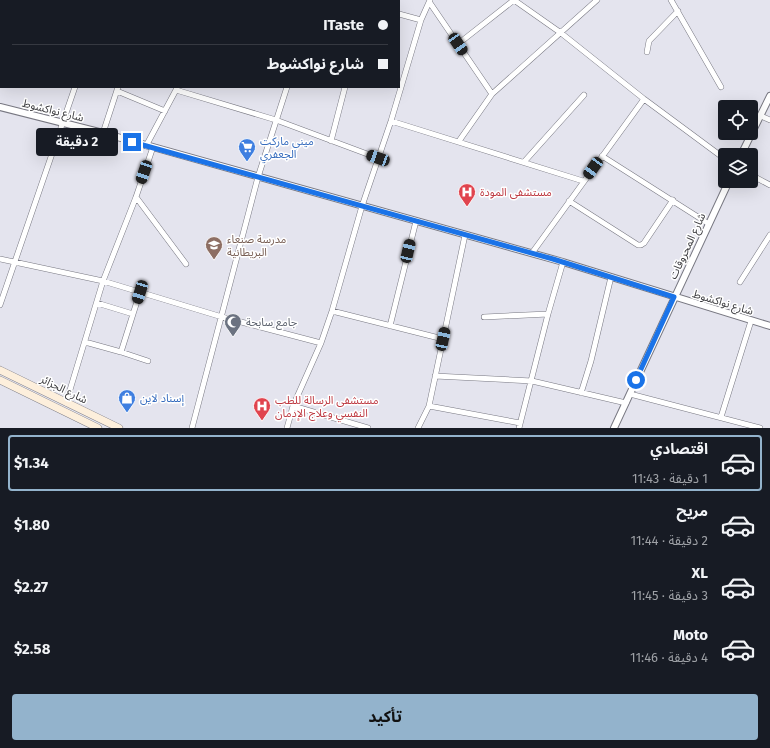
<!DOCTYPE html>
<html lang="ar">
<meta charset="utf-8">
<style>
body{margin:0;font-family:"Fira Sans","Noto Sans Arabic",sans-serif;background:#20242c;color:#f1f3f6;direction:rtl;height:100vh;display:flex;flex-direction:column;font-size:15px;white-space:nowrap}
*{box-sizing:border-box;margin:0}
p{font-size:13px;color:#9ea1a6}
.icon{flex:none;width:22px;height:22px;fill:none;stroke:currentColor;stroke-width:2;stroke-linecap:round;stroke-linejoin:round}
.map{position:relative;height:428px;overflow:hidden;direction:ltr}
.panel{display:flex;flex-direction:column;background:#171b24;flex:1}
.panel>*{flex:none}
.top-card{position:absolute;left:0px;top:0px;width:400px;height:88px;box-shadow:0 4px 16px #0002;direction:rtl;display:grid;align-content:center;height:88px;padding:0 12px;background:#171b24}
.tools{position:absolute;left:718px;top:100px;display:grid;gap:8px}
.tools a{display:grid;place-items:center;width:40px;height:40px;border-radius:4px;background:#171b24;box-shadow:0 4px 16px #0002;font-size:20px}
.end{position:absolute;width:18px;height:18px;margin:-9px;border:5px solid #1a73e8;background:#fff;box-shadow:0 0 0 2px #fff}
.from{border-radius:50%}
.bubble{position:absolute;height:28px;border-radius:4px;background:#171b24;box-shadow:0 4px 16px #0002;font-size:13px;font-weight:700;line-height:28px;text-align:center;direction:rtl}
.car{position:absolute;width:12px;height:24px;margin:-12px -6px;border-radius:5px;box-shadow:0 0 3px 1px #0007;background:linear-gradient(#222 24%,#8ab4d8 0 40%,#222 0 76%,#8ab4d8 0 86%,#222 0)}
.top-card b{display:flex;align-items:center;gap:14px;height:38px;font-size:15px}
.top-card b+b{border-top:1px solid #363941}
.top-card i{width:10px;height:10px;background:#f1f3f6}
ul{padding:7px 0 0;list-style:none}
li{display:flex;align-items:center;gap:12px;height:56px;margin:0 8px 6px;padding:0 4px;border:2px solid transparent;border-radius:4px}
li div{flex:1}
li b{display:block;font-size:15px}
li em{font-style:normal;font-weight:700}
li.current{border-color:#93b3cc}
li>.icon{width:36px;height:36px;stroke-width:1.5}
.cta{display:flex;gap:8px;margin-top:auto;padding:8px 12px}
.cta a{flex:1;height:46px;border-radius:4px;background:#93b3cc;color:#111;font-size:16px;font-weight:700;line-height:46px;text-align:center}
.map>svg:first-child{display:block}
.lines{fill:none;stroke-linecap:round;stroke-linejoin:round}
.minor-casing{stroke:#787882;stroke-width:6}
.tertiary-casing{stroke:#787882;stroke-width:8}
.secondary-casing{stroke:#787882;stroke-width:8}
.minor{stroke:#fff;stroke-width:5}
.tertiary{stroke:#fff;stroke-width:6}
.secondary{stroke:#fdefdc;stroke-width:7}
.route{stroke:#1a73e8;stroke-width:5}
.labels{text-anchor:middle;stroke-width:3;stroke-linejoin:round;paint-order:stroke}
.street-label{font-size:11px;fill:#39393d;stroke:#fff}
.shop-label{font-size:11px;fill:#366cbe;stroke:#fff;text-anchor:start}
.health-label{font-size:11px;fill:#be3a42;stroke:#fff;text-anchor:start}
.education-label{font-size:11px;fill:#785e54;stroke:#fff;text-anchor:start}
.worship-label{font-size:11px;fill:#5b616d;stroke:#fff;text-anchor:start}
</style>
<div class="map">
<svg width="770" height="428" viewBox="0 0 770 428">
<rect width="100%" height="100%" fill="#e4e4ee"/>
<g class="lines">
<g class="minor-casing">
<path id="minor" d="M191,0L194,1
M353,0L357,1
M514,0L561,33L644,99L725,159
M671,0L721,87
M102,1L103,0
M174,1L175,0
M313,1L314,0
M430,3L492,94
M399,14L421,20
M458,44L514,0
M647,52L649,41L678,11
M176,90L276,120L378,158
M117,91L165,111
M761,116L770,120
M391,121L583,181
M103,133L118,87
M331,141L345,87
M459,141L492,94L597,0
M146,146L177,88
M602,156L709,224
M524,162L584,95
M751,175L770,185
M136,197L186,264
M569,201L638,245H641L644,243L673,200
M532,253L644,99
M0,259L103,281L222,317L321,343
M740,282L770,235
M97,303L133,314
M0,305L75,87
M332,311L443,339
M484,317L548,314
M390,326L416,221
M85,342L121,352L148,361
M121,352L140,292
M435,376L532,381L626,403
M581,393L591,361L611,277
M630,394L760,428
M66,403L103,281L136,197L153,147
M293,406L368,428
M429,406L520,423
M721,417L751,321
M192,428L258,177L287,87
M287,428L293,406L321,343L332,311L362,206L391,121L421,20L430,0
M418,428L429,406L465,235
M519,428L548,314L563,262"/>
</g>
<g class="tertiary-casing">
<path id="tertiary" d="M0,107L103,133L563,262L770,326
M741,155L770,96
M614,428L729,181"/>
</g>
<g class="secondary-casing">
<path id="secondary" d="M0,370L119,428
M0,380L98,428"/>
</g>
<use href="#minor" class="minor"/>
<use href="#tertiary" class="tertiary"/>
<use href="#secondary" class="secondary"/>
</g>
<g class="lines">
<path class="route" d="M132,142L553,259L674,297L636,380"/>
</g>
<defs>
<g id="supermarket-pin" transform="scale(0.9)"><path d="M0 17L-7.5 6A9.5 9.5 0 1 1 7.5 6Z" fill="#3f7fe0" stroke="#fff"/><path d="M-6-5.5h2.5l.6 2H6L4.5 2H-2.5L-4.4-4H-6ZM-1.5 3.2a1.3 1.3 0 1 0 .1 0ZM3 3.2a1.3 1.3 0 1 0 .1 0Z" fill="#fff"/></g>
<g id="hospital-pin" transform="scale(0.9)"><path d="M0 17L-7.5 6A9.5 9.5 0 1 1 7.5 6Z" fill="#e0444e" stroke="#fff"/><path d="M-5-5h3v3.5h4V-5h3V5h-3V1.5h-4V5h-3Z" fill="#fff"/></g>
<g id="school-pin" transform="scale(0.9)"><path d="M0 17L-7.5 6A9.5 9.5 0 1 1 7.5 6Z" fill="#8d6e63" stroke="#fff"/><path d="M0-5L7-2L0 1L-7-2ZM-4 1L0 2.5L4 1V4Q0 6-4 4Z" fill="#fff"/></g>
<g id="mosque-pin" transform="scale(0.9)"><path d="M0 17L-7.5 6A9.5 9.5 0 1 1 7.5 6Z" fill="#6b7280" stroke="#fff"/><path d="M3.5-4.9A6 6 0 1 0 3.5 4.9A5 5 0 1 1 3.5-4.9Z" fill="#fff"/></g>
<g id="shop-pin" transform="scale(0.9)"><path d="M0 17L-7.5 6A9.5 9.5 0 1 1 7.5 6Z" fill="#3f7fe0" stroke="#fff"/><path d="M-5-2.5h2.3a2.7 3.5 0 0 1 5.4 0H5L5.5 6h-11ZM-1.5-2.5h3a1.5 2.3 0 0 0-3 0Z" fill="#fff"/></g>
</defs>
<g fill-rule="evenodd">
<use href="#supermarket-pin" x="247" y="147"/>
<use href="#hospital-pin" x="467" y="192"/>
<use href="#school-pin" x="214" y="245"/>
<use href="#mosque-pin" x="233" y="322"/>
<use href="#shop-pin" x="127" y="398"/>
<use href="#hospital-pin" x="262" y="406"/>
</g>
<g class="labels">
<g class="street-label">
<text transform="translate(53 110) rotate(14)" y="4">شارع نواكشوط</text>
<text transform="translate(687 246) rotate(-65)" y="4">شارع المحروقات</text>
<text transform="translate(723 302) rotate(17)" y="4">شارع نواكشوط</text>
<text transform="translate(64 389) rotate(26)" y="4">شارع الجزائر</text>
</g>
<g class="shop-label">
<text x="260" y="145">ميني ماركت<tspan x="260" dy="13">الجعفري</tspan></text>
<text x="140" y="402">إسناد لاين</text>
</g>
<g class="health-label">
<text x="480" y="196">مستشفى المودة</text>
<text x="275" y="404">مستشفى الرسالة للطب<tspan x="275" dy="13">النفسي وعلاج الإدمان</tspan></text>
</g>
<g class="education-label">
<text x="227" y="243">مدرسة صنعاء<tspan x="227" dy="13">البريطانية</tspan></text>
</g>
<g class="worship-label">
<text x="246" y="326">جامع سابحة</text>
</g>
</g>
</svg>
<div class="tools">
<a><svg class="icon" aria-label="locate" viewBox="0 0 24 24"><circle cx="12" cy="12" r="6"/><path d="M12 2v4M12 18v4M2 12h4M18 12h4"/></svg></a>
<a><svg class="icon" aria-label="layers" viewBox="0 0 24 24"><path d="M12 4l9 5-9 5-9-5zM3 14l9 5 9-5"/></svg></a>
</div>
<i class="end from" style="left:636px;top:380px"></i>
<i class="end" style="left:132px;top:142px"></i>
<div class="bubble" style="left:36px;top:128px;width:82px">2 دقيقة</div>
<i class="car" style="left:458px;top:44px;rotate:146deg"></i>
<i class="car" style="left:378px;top:158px;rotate:290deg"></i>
<i class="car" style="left:593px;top:168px;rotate:216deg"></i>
<i class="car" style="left:144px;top:172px;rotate:199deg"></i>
<i class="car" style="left:408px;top:251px;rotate:13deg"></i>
<i class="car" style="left:140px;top:292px;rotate:197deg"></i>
<i class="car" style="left:443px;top:339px;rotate:12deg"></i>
<div class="top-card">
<b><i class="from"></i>ITaste</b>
<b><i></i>شارع نواكشوط</b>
</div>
</div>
<section class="panel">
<ul>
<li class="current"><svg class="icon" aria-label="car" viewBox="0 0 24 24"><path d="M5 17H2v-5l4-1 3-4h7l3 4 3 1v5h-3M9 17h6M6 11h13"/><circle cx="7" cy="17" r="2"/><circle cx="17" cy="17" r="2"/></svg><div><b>اقتصادي</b><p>1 دقيقة · 11:43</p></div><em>$1.34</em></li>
<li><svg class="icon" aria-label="car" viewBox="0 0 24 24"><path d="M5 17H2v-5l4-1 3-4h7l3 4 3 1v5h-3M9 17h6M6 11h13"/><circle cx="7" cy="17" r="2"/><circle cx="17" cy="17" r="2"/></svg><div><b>مريح</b><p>2 دقيقة · 11:44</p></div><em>$1.80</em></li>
<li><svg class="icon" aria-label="car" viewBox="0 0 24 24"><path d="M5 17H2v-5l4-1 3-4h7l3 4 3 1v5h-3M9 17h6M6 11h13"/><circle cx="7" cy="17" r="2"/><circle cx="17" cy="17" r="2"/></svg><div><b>XL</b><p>3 دقيقة · 11:45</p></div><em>$2.27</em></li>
<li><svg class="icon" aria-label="car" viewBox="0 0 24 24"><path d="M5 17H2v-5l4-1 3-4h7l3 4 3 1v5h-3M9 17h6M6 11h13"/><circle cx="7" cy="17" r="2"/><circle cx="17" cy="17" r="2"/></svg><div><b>Moto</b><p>4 دقيقة · 11:46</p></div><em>$2.58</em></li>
</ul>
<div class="cta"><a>تأكيد</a></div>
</section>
